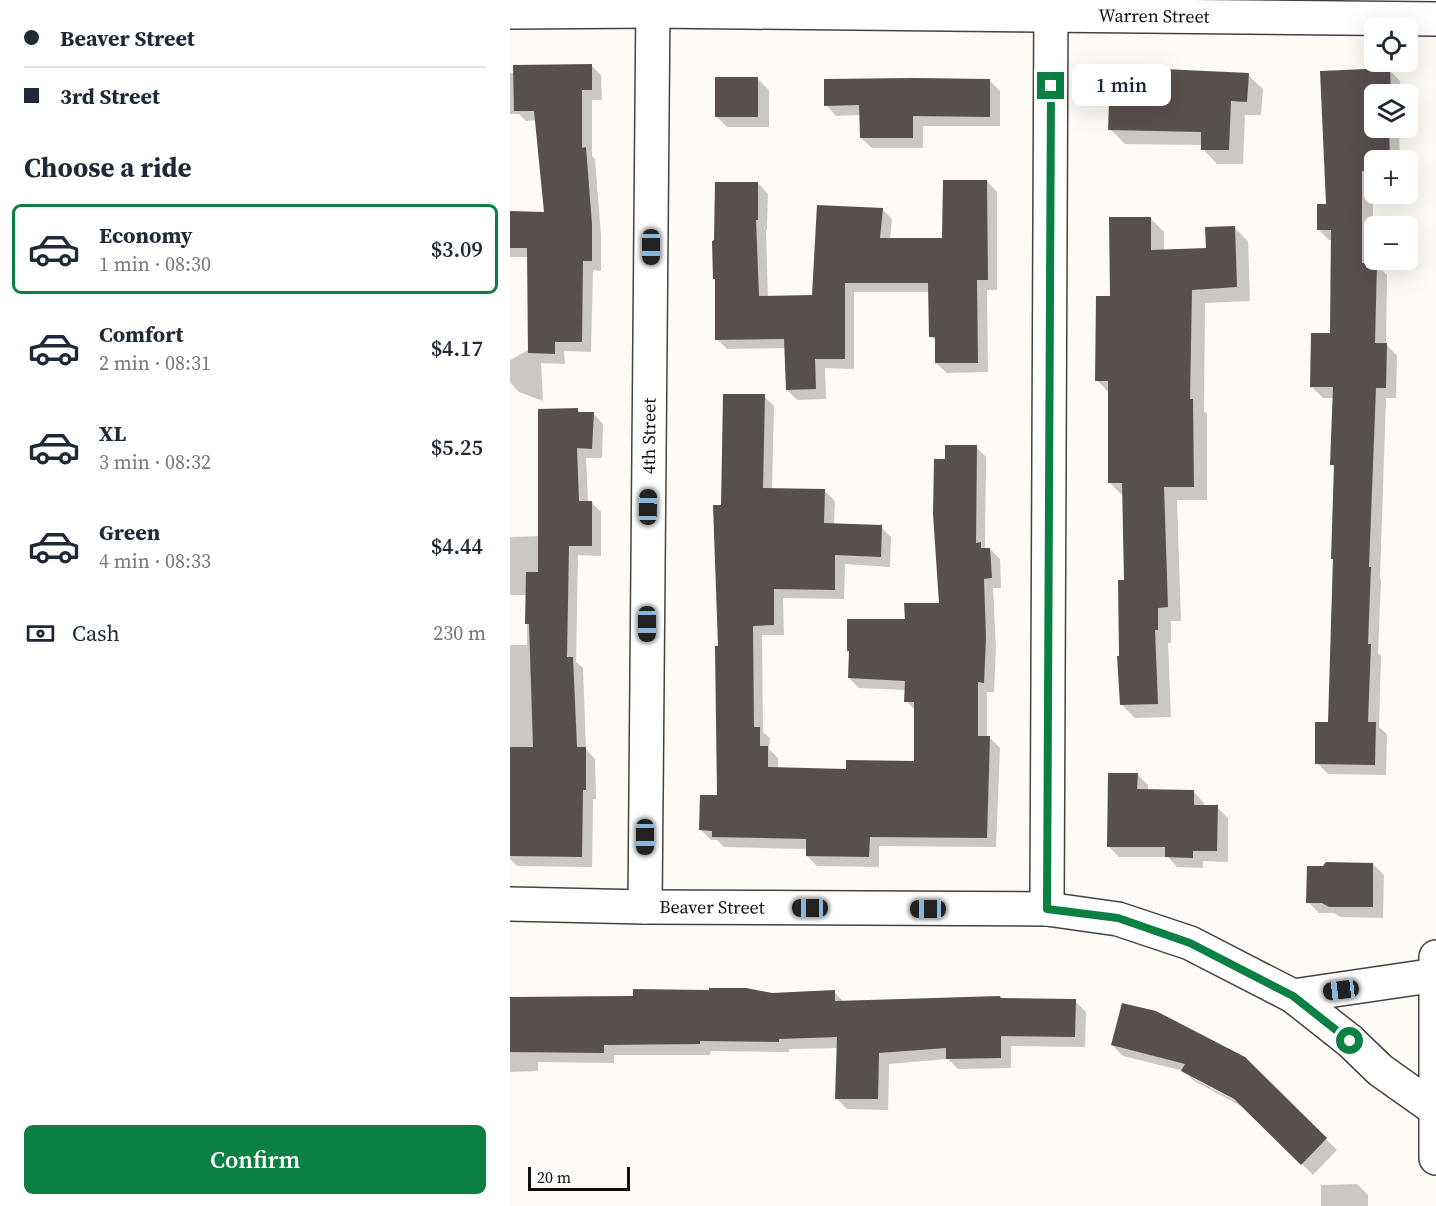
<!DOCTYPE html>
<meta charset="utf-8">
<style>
body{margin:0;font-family:"Source Serif 4",serif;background:#f2f2f3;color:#1f2937;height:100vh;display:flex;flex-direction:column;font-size:22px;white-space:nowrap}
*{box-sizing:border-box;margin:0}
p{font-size:20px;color:#747a83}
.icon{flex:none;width:33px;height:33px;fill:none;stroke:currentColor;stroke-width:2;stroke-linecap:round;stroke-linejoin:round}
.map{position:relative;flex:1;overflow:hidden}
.panel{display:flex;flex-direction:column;background:#fff;width:510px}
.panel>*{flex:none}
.banner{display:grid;align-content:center;height:132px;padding:0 24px;background:#fff}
.buttons{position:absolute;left:854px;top:18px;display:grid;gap:12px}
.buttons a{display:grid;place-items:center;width:54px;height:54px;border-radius:9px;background:#fff;box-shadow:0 6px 24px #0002;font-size:30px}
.scale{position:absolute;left:18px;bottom:15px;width:102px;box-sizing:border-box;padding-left:6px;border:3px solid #101010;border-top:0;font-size:16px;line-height:21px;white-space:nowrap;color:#101010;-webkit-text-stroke:4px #fff;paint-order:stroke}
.end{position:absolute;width:27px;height:27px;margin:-14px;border:8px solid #0b8043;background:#fff;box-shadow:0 0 0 3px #fff}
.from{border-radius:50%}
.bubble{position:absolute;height:42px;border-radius:9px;background:#fff;box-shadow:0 6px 24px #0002;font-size:20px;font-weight:600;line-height:42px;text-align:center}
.car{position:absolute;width:18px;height:36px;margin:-18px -9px;border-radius:8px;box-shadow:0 0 4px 2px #0007;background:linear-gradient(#222 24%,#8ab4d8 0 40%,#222 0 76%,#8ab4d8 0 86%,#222 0)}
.banner b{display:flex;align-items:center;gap:21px;height:57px;font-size:22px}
.banner b+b{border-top:2px solid #e0e1e3}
.banner i{width:15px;height:15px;background:#1f2937}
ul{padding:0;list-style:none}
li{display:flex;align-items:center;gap:18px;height:90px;margin:0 12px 9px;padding:0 12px;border:3px solid transparent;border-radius:9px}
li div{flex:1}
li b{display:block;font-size:22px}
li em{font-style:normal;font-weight:600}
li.current{border-color:#0b8043}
li>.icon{width:54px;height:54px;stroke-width:1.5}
h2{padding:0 24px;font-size:27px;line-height:72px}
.pay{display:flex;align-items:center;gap:15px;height:66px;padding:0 24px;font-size:22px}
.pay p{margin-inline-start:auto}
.action{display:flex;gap:12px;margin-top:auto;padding:12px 24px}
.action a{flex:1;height:69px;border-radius:9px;background:#0b8043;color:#fff;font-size:24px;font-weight:600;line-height:69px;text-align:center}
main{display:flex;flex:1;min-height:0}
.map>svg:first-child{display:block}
.shadow{fill:#0003;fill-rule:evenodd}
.building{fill:#58504e}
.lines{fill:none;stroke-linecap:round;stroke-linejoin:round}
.street-casing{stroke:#434343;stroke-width:36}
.street{stroke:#fff;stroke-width:33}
.route{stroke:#0b8043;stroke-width:8}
.labels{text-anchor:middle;stroke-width:6;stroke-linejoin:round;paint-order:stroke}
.street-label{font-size:18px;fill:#101010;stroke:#fff}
</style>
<main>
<section class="panel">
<div class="banner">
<b><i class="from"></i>Beaver Street</b>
<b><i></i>3rd Street</b>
</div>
<h2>Choose a ride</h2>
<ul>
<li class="current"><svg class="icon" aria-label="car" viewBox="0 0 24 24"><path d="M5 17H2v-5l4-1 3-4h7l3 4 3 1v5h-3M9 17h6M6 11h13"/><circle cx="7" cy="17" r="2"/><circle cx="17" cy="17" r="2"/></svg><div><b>Economy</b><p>1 min · 08:30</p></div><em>$3.09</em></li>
<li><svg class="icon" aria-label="car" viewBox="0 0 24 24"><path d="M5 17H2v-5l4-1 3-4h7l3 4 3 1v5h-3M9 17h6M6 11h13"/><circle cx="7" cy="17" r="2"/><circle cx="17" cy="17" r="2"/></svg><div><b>Comfort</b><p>2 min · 08:31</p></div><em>$4.17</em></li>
<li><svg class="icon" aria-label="car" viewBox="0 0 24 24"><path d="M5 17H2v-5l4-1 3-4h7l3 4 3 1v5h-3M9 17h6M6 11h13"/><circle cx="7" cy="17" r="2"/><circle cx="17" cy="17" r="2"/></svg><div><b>XL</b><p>3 min · 08:32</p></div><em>$5.25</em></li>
<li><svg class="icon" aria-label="car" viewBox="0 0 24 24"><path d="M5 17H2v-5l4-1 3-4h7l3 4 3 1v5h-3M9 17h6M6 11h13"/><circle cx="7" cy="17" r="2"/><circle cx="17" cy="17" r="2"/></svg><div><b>Green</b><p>4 min · 08:33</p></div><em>$4.44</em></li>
</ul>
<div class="pay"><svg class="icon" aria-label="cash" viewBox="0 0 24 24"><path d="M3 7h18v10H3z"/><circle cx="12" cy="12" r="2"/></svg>Cash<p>230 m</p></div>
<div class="action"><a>Confirm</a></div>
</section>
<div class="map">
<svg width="926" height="1206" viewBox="0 0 926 1206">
<rect width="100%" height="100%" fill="#fefaf5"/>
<path class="shadow" d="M81,65L91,75L92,100H82V156L85,159L91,235V271L83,270L81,352L54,351L55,364L31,363L33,401L9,392L0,382V360L20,349L18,257H0V213L36,214L27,120L16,121L9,114H0V73Z
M879,70L890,81L891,94H864V128H889L890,160H864L863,182V264H866L877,275L876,344L887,356L886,398H876L870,578L871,580L868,654L871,656L869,727L877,734L876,775L818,774L807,763L819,723L825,468L822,464L824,398H813L802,387L821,334L822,240H819L808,229L817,205L812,72Z
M738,75L753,89L751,115H735L733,164H707L693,149V145L615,144L600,129Z
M248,79L259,90V127H217L206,116Z
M480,81L490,91V126H413V148H362L351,138V115L326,116L316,105Z
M477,181L487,192V290H477L478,372L437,373L426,363L427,342L420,336V292H344V369L315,368L316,399L287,400L277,390L276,348L217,349L207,339L248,183L258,194L257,230H256L258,298L303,297L372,209L382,219L380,239L434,240Z
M640,218L654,232V251L698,250L724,227L738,241L740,301L695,303L694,411L697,414V500H667L671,621H661V643H658L661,717L625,718L611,704L615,581L614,497L599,482V393L587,380L601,298Z
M254,396L264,406L262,489L315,491L325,501L324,525L371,527L381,537L380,567L335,564L334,599L273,598L274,635H252L253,732L260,738L259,749L268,758V769L338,771L405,762V710L396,701V690L349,688L339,678L396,620L430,604L436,461L466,447L476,457L475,549H480L490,559L491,588H483L486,649L484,692H477V738H480L490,748L486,847L369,846V867L307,866L297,856V849L214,847L207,840H201L191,830L208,796L213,507Z
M67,410L71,413H83L93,424L92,458H76L78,502H81L91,512V556L68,555L66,662L73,668L76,749L85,759L86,799H83L82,867L7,866L0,859V645H17V595H0V537L30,536Z
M627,774L638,785V791L684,792L694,803V807H707L718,818V862L693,861V868L667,867L658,857H609L598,846Z
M863,864L874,875L873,918L831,917L824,913H809L798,902Z
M324,992L335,1003L492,1000L565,1001L576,1012L575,1047L501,1046V1068L448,1069L438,1059L379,1064L378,1110L337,1109L326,1098L328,1048L279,1049V1052L201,1051L200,1055H104V1063L28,1062V1071L0,1072V998Z
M602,1045L734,1058L827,1150L803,1175L737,1109L684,1081L674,1071L613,1056ZM684,1076L731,1101L730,1103L684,1079Z
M847,1184L858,1195V1206H811V1185Z"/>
<path class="building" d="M82,64V90H72V148L76,147L82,224V261H73L72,342H45V354L18,353L17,248H0V211L34,212L24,111H4L3,65Z
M632,68L739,73L737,102L721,101L719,150H691V132L598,130L600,74L632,75Z
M880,68L881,94H864V128H879L880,160H864V171H852V263H867L865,343H877L876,388H866L859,567H861L858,644H861L858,722H866L865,765L805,764V722H818L823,559H821L824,465H820L823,387H800L801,333H820L821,230H807V204H816L810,71Z
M205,77H248V117H205Z
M403,78L480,79V117L403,116V138H350L349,105L314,106V79Z
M433,180H477L478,280H467L468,363H425V337H419L418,283H335V359H305L306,389L276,390L274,339L205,340V279H203L202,241L204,240L205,182H248V220H246L249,296L302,295L307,205L373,208L370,238H432Z
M599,217H641V250L696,248L695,227L725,226L727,287L682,290L680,399H683L684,487H654L658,607L648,608V630H645L648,704L610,705L607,656H609L608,580H614L612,483H598V381H585L586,296H600Z
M213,394H255L253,488L315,489L314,523L372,525L371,557L325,555V590L264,589V625L243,626L244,727H250V746H258V767L336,769V760L404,761V702H394L395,681L338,678L339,651H337V619H395L394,603H429L423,514L424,459H435V445H467L466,543L471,542V548H480L482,578L474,579L476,638L474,683L468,682V736H480L477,838L360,837L359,857L296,856V839L202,837V831L189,830L190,795H207L205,646H208L203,505H211Z
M68,408V412H84L82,449L67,448L69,501H82V546H59L57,657H63L67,747H76V790H73L72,857L0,856V747H23L19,624H15L16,572H28V409Z
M598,773H628L627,789L684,790V805H708L707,851H683V858L655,857V847H597Z
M816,862L863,863V907H819L812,903H796L797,866H813Z
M199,988H236L262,993L325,990V1001L490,996L491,998L566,999L565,1037L491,1036V1058L436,1059V1048L369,1053L368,1099H325L327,1037L269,1039V1042L190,1041V1044L94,1045V1053L0,1052V997L123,996V989L199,990Z
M612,1003L646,1011L735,1057L817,1138L791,1165L724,1099L671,1071L675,1064L601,1045Z"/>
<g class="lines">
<g class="street-casing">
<g id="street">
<path id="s1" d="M0,12L143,11L926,19"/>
<path id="s2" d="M0,904L135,907L537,909L608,919L680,943L783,996L840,1041L870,1070L925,1109"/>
<path id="s3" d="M135,907L143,0"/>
<path d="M537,909L541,0"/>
<path d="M926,957V1158"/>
<path d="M783,996L926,975"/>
</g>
</g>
<use href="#street" class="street"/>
</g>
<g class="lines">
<path class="route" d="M541,86L537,909L608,918L680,943L783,996L840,1041"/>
</g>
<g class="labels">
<g class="street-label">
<text dy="6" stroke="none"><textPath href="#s1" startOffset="644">Warren Street</textPath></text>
<text dy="6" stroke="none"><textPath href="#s3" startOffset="471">4th Street</textPath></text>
<text dy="6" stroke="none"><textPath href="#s2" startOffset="202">Beaver Street</textPath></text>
</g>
</g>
</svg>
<div class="buttons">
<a><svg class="icon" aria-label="locate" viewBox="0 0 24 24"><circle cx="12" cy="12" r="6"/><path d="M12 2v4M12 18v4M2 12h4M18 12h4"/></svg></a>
<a><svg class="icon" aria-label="layers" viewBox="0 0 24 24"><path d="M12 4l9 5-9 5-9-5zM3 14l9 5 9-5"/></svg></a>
<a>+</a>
<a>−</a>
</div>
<div class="scale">20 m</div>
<i class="end from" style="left:840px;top:1041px"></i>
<i class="end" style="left:541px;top:86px"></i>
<div class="bubble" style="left:562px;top:64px;width:99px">1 min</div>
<i class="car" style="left:141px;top:247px;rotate:180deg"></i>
<i class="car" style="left:138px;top:507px;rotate:1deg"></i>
<i class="car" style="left:137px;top:624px;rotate:180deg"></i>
<i class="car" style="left:135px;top:837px;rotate:180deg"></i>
<i class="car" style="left:300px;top:908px;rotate:270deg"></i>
<i class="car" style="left:418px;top:909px;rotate:270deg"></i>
<i class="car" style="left:831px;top:990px;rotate:263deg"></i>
</div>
</main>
